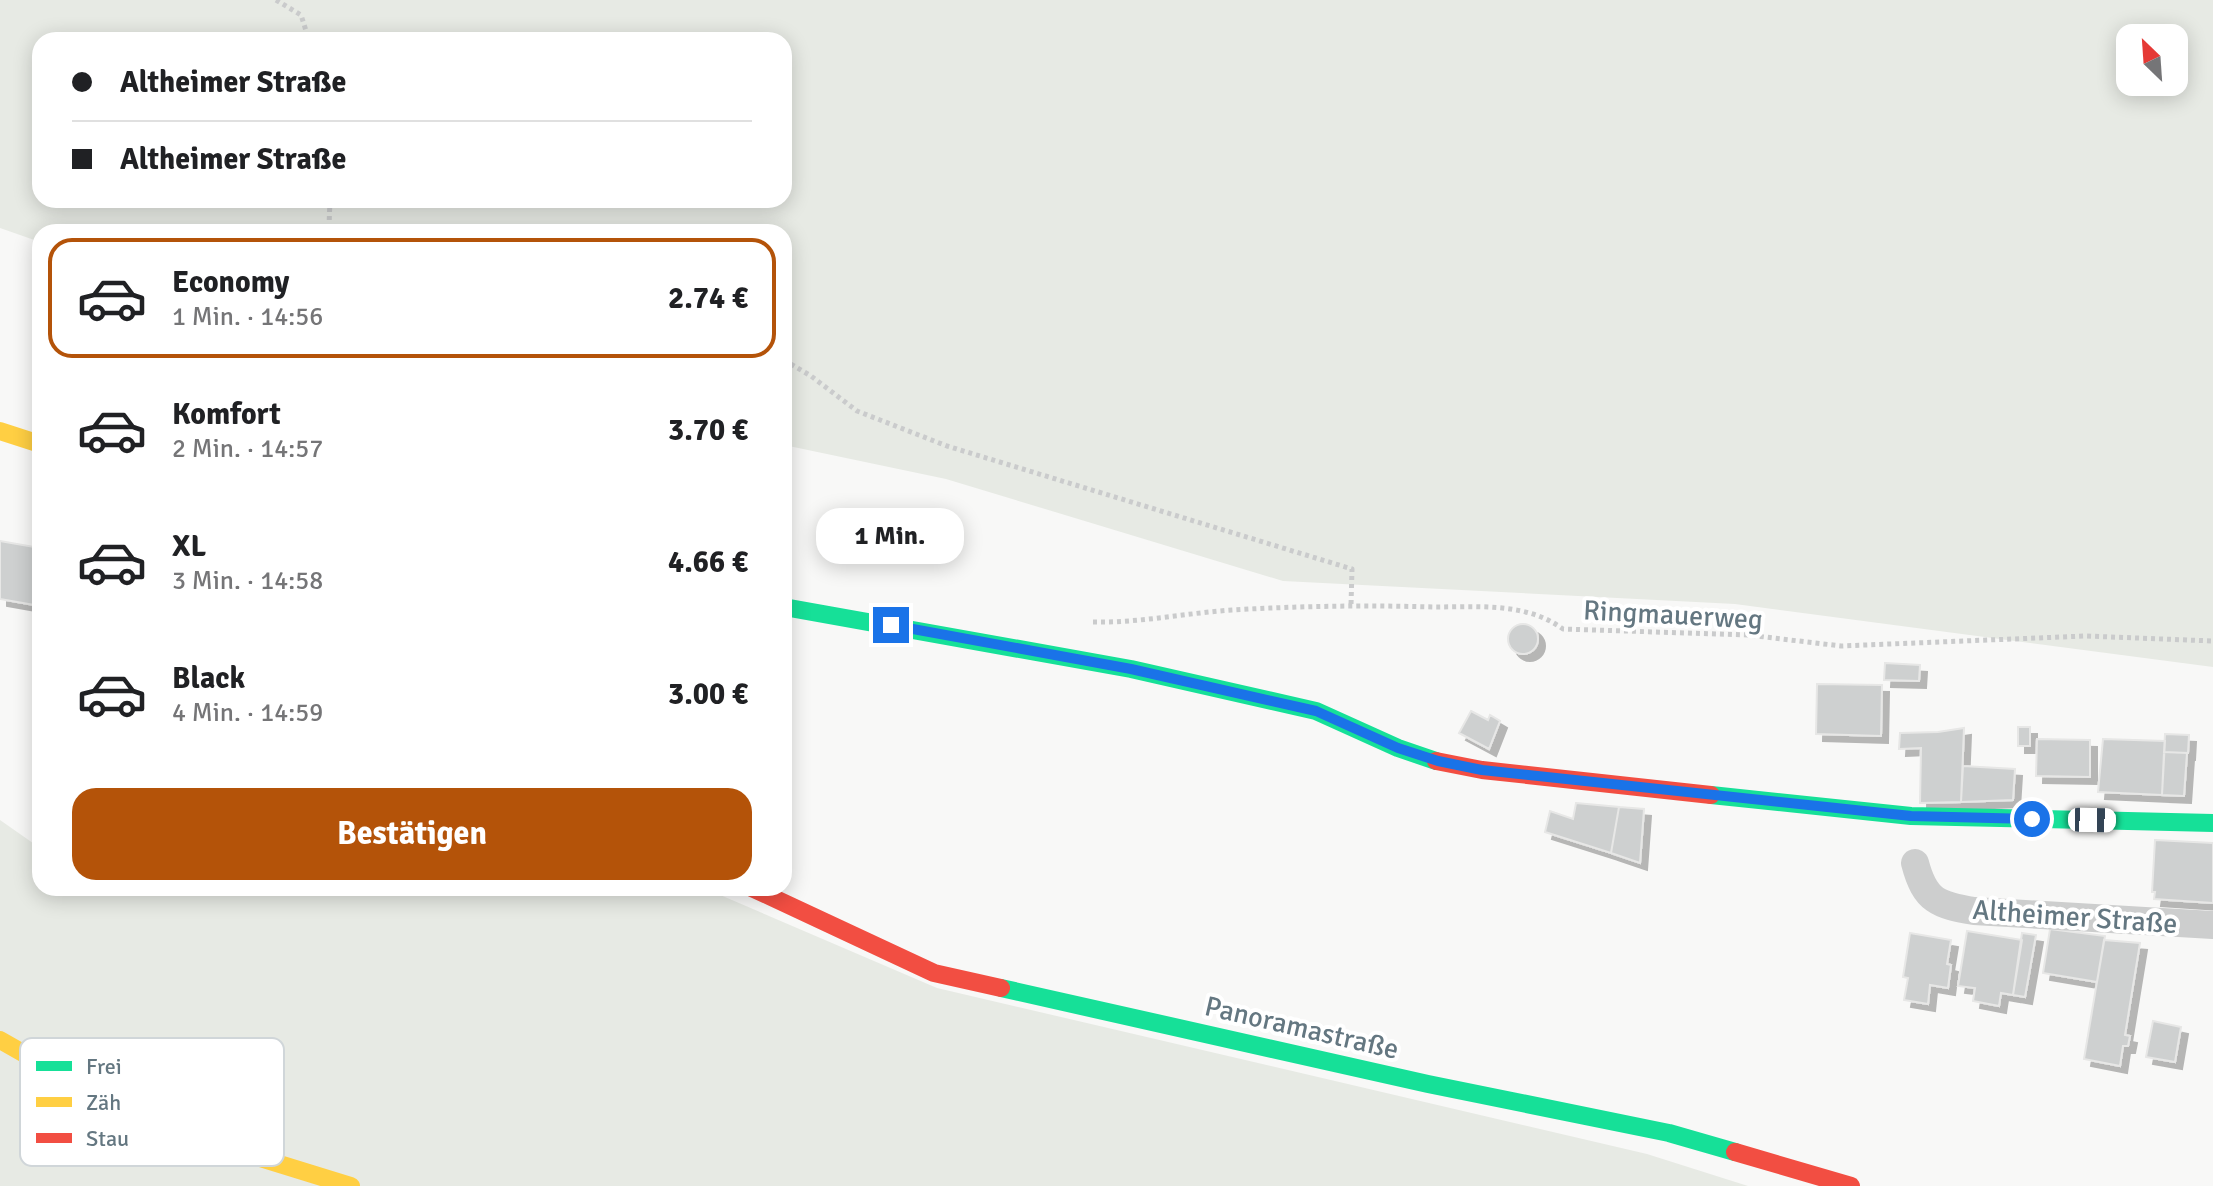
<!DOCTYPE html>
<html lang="de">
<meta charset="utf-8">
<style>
body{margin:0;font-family:Signika,sans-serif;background:#f2f2f2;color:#202124;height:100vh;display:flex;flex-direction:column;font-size:30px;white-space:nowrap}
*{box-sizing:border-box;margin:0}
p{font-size:26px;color:#757577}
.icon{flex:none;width:44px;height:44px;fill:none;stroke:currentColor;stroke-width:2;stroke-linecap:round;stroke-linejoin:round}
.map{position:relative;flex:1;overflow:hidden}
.panel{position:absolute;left:32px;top:224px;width:760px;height:672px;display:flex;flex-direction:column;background:#fff;border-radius:24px;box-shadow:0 4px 20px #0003}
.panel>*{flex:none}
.guide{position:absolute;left:32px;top:32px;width:760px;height:176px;border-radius:24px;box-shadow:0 4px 20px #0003;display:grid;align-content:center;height:176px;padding:0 40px;background:#fff}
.needle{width:52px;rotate:335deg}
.tools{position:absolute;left:2116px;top:24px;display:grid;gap:16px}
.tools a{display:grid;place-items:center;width:72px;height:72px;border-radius:16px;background:#fff;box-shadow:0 4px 20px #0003;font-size:40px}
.end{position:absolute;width:36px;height:36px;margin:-18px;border:10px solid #1a73e8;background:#fff;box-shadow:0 0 0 4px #fff}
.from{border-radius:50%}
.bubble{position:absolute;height:56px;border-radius:24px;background:#fff;box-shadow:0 4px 20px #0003;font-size:26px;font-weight:700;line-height:56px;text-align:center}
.car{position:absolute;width:24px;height:48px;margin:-24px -12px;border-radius:10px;box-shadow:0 0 6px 2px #0007;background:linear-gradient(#fff 24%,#345 0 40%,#fff 0 76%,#345 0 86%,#fff 0)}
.guide b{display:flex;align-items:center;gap:28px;height:76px;font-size:30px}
.guide b+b{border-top:2px solid #e0e0e0}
.guide i{width:20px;height:20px;background:#202124}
ul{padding:14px 0 0;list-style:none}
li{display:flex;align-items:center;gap:24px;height:120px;margin:0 16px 12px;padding:0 24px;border:4px solid transparent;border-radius:24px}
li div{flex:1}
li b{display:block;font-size:30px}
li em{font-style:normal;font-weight:700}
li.selected{border-color:#b45309}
li>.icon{width:72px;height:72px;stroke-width:1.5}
.primary-button{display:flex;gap:16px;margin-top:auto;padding:16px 40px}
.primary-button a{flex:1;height:92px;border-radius:24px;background:#b45309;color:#fff;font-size:32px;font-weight:700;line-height:92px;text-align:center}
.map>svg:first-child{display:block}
.green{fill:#e7eae4;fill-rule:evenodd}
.building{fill:#ced0d0;stroke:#e7e7e6;stroke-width:2;filter:url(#shadow)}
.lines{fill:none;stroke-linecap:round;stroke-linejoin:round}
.path{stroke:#cacbcc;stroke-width:5;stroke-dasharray:4 4;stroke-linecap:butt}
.street{stroke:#cdcece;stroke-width:28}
.fast{stroke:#16e098;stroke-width:18}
.slow{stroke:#ffcf43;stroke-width:18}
.jam{stroke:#f24e42;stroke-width:18}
.route{stroke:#1a73e8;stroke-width:10}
.labels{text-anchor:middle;stroke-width:8;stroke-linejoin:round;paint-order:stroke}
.street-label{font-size:28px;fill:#647781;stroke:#fff}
.key{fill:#fff;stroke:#d0d6d9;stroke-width:2}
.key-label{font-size:22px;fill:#647781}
</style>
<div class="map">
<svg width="2213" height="1186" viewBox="0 0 2213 1186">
<defs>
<filter id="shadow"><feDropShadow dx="7" dy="7" stdDeviation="0" flood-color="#0004"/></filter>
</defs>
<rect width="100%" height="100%" fill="#f8f8f7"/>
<path class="green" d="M0,0H2213V667L1735,604L1283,581L946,479L784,445V232H40V242L0,228ZM2130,38H2174V82H2130ZM40,40H784V200H40Z
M0,820L40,848V888H704L937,988L1647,1154L1748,1186H0Z"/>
<path class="building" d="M0,541L40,548V606L0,599Z
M1508 639a15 15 0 1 1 30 0a15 15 0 1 1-30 0Z
M1885,663L1920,665L1919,681L1884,680Z
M1817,684L1882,685L1881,736L1816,734Z
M1471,711L1488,720L1490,715L1500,721L1489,749L1459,733Z
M2018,727H2030V746H2018Z
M1964,728L1961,802L1920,803L1921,748L1899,749L1900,733L1938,732Z
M2165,734L2189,735L2188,753L2164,752Z
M2037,739L2090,740V777L2036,776Z
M2103,739L2165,741L2162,795L2098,792Z
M2164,752L2187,753L2184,796L2162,795Z
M1963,766L2015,769L2013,800L1961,802Z
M1576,803L1619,807L1611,853L1545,832L1550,811L1573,819Z
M1619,807L1644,809L1640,863L1611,853Z
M2155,840L2213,843V903L2154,899L2155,892H2152Z
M2050,929L2105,936L2097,982L2043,973Z
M1967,931L2022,940L2013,995L2001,993L1999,1006L1973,1001L1975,988L1958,986Z
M1910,933L1951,940L1947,964L1951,965L1948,988L1930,985L1928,1004L1904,1000L1908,978L1903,977Z
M2022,933L2036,935L2025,997L2013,995Z
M2104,940L2140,943L2125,1035L2130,1036L2128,1046H2123L2120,1066L2084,1059Z
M2153,1021L2181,1027L2175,1062L2146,1057Z"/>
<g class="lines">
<path class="path" d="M276,0L301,15L309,40
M330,200L329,226L334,232
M784,360L811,376L857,411L947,446L1352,569L1351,605
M1093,622C1140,623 1186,613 1232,610C1299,606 1366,605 1434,607C1477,607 1526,602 1563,629L1748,635L1841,646L2086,636L2213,641"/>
<path class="street" d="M1915,863C1925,901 1938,905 1974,911L2213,925"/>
<path class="fast" d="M784,607L1131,669L1316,711L1398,748L1436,761
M1711,795L1911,816L2213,823
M1001,988L1428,1084L1669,1133L1735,1152"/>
<path class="slow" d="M0,431L40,444
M0,1040L146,1123L351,1186"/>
<path class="jam" d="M1436,761L1482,770L1711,795
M752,888L934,973L1001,988
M1735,1152L1851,1186"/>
</g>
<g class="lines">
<path class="route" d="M891,625L1131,669L1316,711L1398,748L1438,761L1482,770L1911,816L2032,819"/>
</g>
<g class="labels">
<g class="street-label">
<text transform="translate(1673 614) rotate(3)" y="10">Ringmauerweg</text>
<text transform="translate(2075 916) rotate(4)" y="10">Altheimer Straße</text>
<text transform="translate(1302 1027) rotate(13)" y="10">Panoramastraße</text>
</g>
</g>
<rect x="20" y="1038" width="264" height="128" rx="12" class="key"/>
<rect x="36" y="1061" width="36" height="10" fill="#16e098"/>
<rect x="36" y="1097" width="36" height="10" fill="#ffcf43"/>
<rect x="36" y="1133" width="36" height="10" fill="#f24e42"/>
<g class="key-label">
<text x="86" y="1074">Frei</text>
<text x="86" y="1110">Zäh</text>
<text x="86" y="1146">Stau</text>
</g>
</svg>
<div class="tools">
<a><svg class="needle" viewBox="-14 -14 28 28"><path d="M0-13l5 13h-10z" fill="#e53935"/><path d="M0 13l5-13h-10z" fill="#757577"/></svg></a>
</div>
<i class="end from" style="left:2032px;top:819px"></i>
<i class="end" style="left:891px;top:625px"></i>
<div class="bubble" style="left:816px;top:508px;width:148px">1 Min.</div>
<i class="car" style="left:2092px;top:820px;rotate:91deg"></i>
<div class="guide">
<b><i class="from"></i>Altheimer Straße</b>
<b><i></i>Altheimer Straße</b>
</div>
<section class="panel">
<ul>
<li class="selected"><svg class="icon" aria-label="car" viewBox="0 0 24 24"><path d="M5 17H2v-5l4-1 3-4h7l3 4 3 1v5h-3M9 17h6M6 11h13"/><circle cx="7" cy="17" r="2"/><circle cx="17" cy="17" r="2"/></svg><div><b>Economy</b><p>1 Min. · 14:56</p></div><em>2.74 €</em></li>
<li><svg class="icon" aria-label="car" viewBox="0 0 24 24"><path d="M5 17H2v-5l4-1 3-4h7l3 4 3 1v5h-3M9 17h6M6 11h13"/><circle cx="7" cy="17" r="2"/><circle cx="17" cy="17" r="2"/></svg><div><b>Komfort</b><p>2 Min. · 14:57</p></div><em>3.70 €</em></li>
<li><svg class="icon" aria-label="car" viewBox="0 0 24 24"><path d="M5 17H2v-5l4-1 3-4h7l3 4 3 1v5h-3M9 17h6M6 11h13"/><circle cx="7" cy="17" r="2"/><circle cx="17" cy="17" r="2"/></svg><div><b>XL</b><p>3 Min. · 14:58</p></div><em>4.66 €</em></li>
<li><svg class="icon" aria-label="car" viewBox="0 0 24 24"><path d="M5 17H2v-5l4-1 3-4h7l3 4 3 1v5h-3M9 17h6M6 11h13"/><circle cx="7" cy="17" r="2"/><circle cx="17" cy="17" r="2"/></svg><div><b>Black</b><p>4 Min. · 14:59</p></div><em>3.00 €</em></li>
</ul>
<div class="primary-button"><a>Bestätigen</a></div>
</section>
</div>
